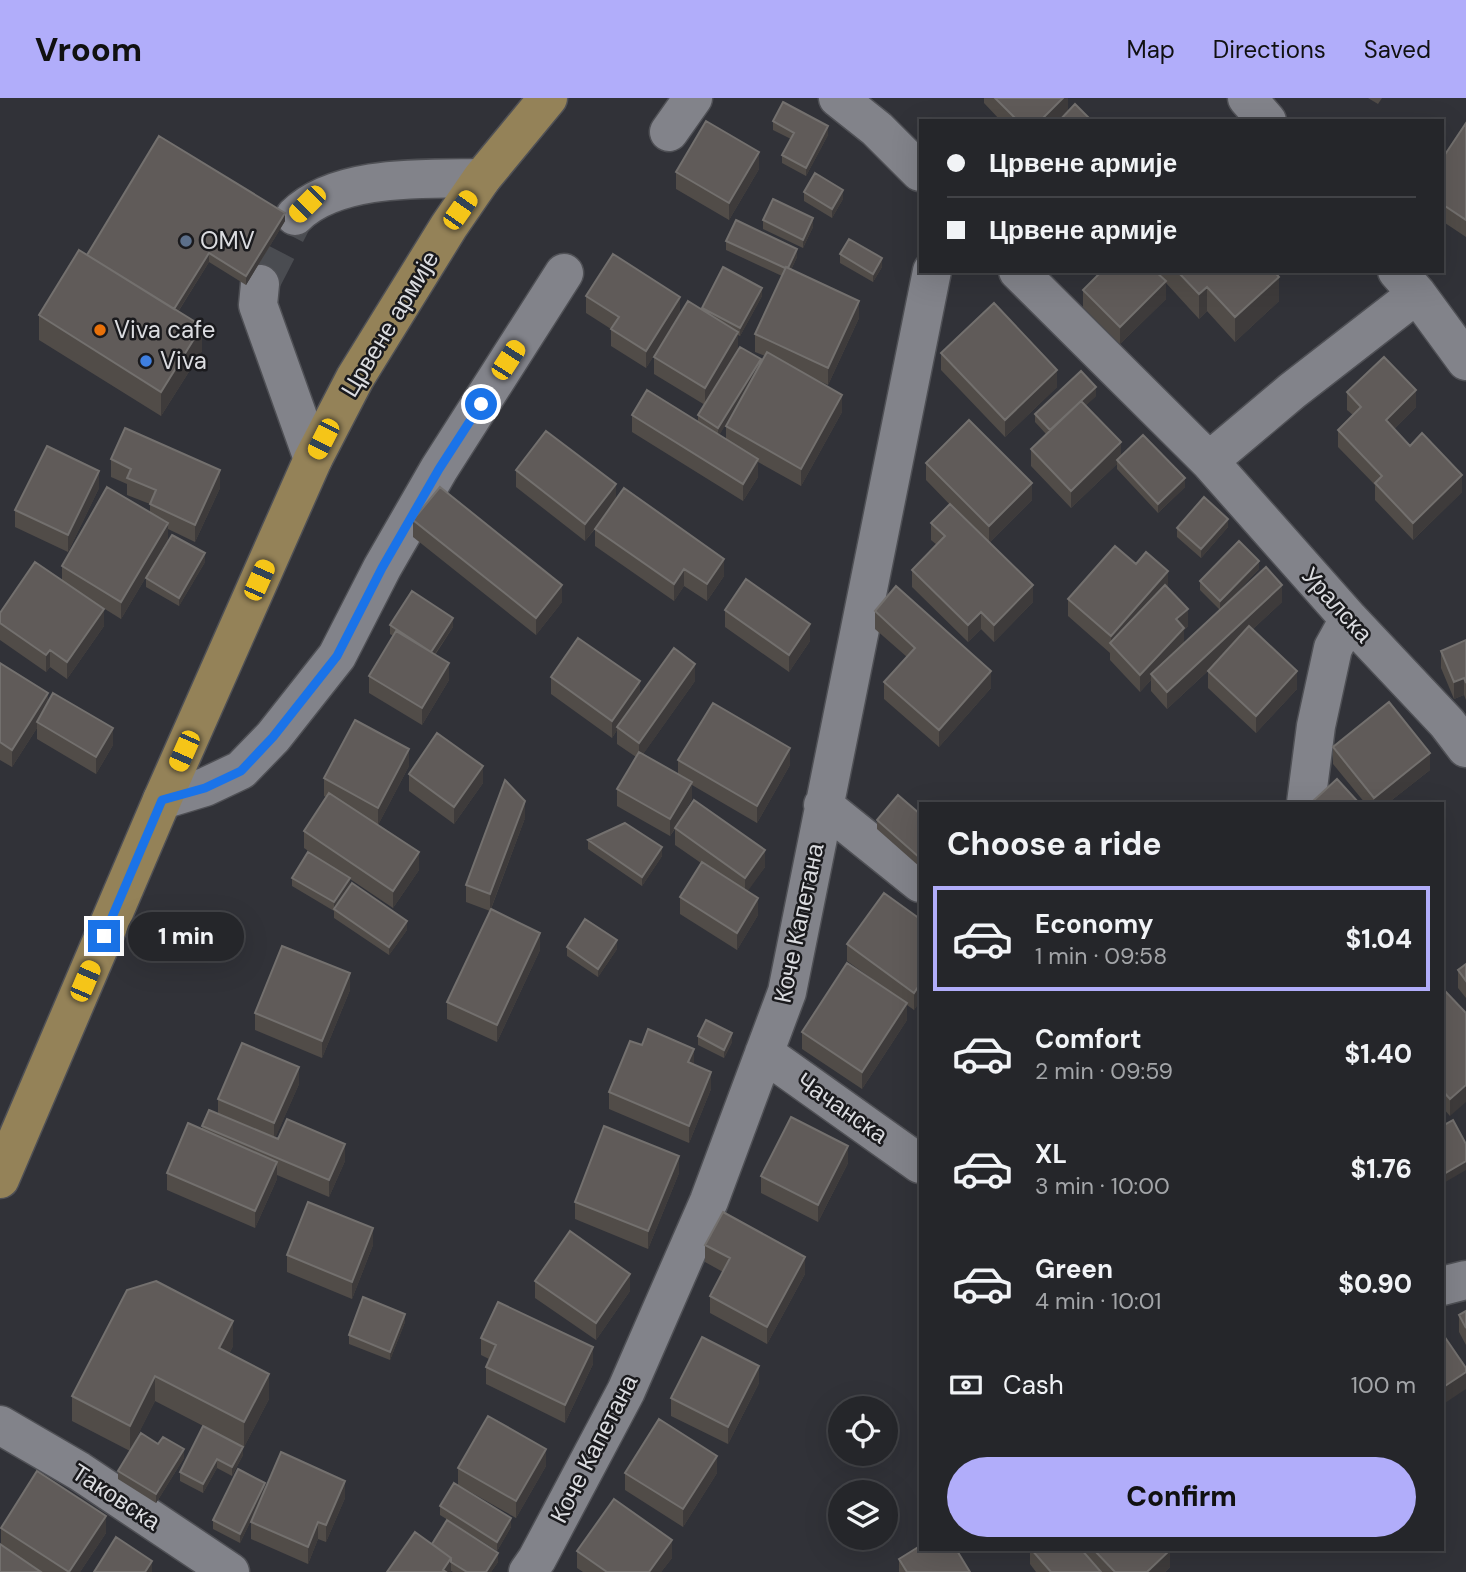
<!DOCTYPE html>
<meta charset="utf-8">
<style>
body{margin:0;font-family:"DM Sans",sans-serif;background:#313236;color:#f1f3f6;height:100vh;display:flex;flex-direction:column;font-size:26px;white-space:nowrap}
*{box-sizing:border-box;margin:0}
p{font-size:23px;color:#a3a5a8}
.icon{flex:none;width:38px;height:38px;fill:none;stroke:currentColor;stroke-width:2;stroke-linecap:round;stroke-linejoin:round}
.map{position:relative;flex:1;overflow:hidden}
.panel{position:absolute;left:919px;top:704px;width:525px;height:749px;display:flex;flex-direction:column;background:#25262a;border-radius:0px;box-shadow:0 7px 28px #0002,0 0 0 2px #424347}
.panel>*{flex:none}
.top-card{position:absolute;left:919px;top:21px;width:525px;height:154px;border-radius:0px;box-shadow:0 7px 28px #0002,0 0 0 2px #424347;display:grid;align-content:center;height:154px;padding:0 28px;background:#25262a}
.buttons{position:absolute;left:828px;top:1298px;display:grid;gap:14px}
.buttons a{display:grid;place-items:center;width:70px;height:70px;border-radius:50%;background:#25262a;box-shadow:0 7px 28px #0002,0 0 0 2px #424347;font-size:35px}
.end{position:absolute;width:32px;height:32px;margin:-16px;border:9px solid #1a73e8;background:#fff;box-shadow:0 0 0 4px #fff}
.from{border-radius:50%}
.bubble{position:absolute;height:49px;border-radius:24px;background:#25262a;box-shadow:0 7px 28px #0002,0 0 0 2px #424347;font-size:23px;font-weight:800;line-height:49px;text-align:center}
.car{position:absolute;width:21px;height:42px;margin:-21px -10px;border-radius:9px;box-shadow:0 0 5px 2px #0007;background:linear-gradient(#f5c518 24%,#345 0 40%,#f5c518 0 76%,#345 0 86%,#f5c518 0)}
.top-card b{display:flex;align-items:center;gap:24px;height:66px;font-size:26px}
.top-card b+b{border-top:2px solid #424347}
.top-card i{width:18px;height:18px;background:#f1f3f6}
ul{padding:0;list-style:none}
li{display:flex;align-items:center;gap:21px;height:105px;margin:0 14px 10px;padding:0 14px;border:4px solid transparent;border-radius:0px}
li div{flex:1}
li b{display:block;font-size:26px}
li em{font-style:normal;font-weight:800}
li.selected{border-color:#b1adfa}
li>.icon{width:63px;height:63px;stroke-width:1.5}
h2{padding:0 28px;font-size:32px;line-height:84px}
.pay{display:flex;align-items:center;gap:18px;height:77px;padding:0 28px;font-size:26px}
.pay p{margin-inline-start:auto}
.cta{display:flex;gap:14px;margin-top:auto;padding:14px 28px}
.cta a{flex:1;height:80px;border-radius:42px;background:#b1adfa;color:#111;font-size:28px;font-weight:800;line-height:80px;text-align:center}
header{display:flex;align-items:center;gap:42px;box-sizing:border-box;height:98px;padding:0 35px;background:#b1adfa;color:#111}
header strong{font-size:33px}
nav{display:flex;gap:38px;margin-inline-start:auto;font-size:24px}
.map>svg:first-child{display:block}
.lines{fill:none;stroke-linecap:round;stroke-linejoin:round}
.minor-tunnel{stroke:#4a4c51;stroke-width:38;stroke-dasharray:38 19;stroke-linecap:butt}
.minor-casing{stroke:#4f5055;stroke-width:41}
.major-casing{stroke:#4f5055;stroke-width:41}
.minor{stroke:#82838a;stroke-width:38}
.major{stroke:#948258;stroke-width:38}
.wall{fill:#514c48;fill-rule:evenodd}
.shaded-wall{fill:#3e3b3b}
.building{fill:#605b59;stroke:#73706e;stroke-width:2}
.route{stroke:#1a73e8;stroke-width:9}
.service-dot{fill:#5c6f8a;stroke:#1a1a1d;stroke-width:2.5}
.food-dot{fill:#e8710a;stroke:#1a1a1d;stroke-width:2.5}
.shop-dot{fill:#3f7fe0;stroke:#1a1a1d;stroke-width:2.5}
.labels{text-anchor:middle;stroke-width:5;stroke-linejoin:round;paint-order:stroke}
.poi-label{font-size:24px;fill:#dbdce0;stroke:#1a1a1d;text-anchor:start}
.street-label{font-size:24px;fill:#dbdce0;stroke:#1a1a1d}
</style>
<header>
<strong>Vroom</strong>
<nav><a>Map</a><a>Directions</a><a>Saved</a></nav>
</header>
<div class="map">
<svg width="1466" height="1474" viewBox="0 0 1466 1474">
<rect width="100%" height="100%" fill="#313238"/>
<g class="lines">
<path class="minor-tunnel" d="M260,186L295,118"/>
<g class="minor-casing">
<path id="minor" d="M838,0L877,31L920,74
M1247,0L1267,23
M669,34L693,0
M295,118C337,76 426,81 482,80
M1018,173L1209,363
M1397,173L1417,196L1466,263
M260,186L258,207L313,361
M1417,196L1292,293L1209,363L1349,521L1447,625L1466,650
M162,702L205,689L241,672L273,639L337,558L382,470L439,371L564,175
M1306,705L1316,628L1333,550L1349,521
M823,707L920,785
M764,955L920,1066
M1442,1188L1466,1182
M0,1327L79,1373L230,1474
M528,1474L537,1461L626,1293L709,1103L787,894L932,173"/>
</g>
<g class="major-casing">
<path id="major" d="M0,1081L162,702L313,361L355,280L449,128L482,80L548,0"/>
</g>
<use href="#minor" class="minor"/>
<use href="#major" class="major"/>
</g>
<path class="wall" d="M984,0H1068V12L1057,23H1001L984,5Z
M1368,0H1382L1378,6Z
M773,23L828,37L806,78L782,65V57L791,41L773,32Z
M1466,25V139L1442,123V61Z
M759,71L729,122L676,91V74Z
M804,94L843,101L832,120L804,103Z
M763,122L813,129L803,150L763,131Z
M285,123L246,187L209,164L178,214L202,253L161,318L39,242V217L87,157Z
M726,143L797,159L791,172L859,220L828,287L809,278L842,314L801,388L758,364V379L743,403L632,334V317L698,324V317L705,307L654,276V259L702,212V210L762,198L740,238L738,237V251L761,267L765,258L755,254V236L782,178L726,152ZM743,299L726,328V341L719,337Z
M840,156L882,169L873,184L840,165Z
M1124,173H1274L1279,203L1235,244L1207,213L1199,221L1166,185V201L1120,246L1083,209V192L1120,176Z
M586,198L680,216L646,270L611,248V231L586,215Z
M941,255L1057,289L1005,339L941,272Z
M1347,294L1416,309L1394,331L1410,348L1462,394L1413,442L1375,402V387L1338,349V332L1353,317L1347,312Z
M1096,298L1085,308L1121,358L1185,389L1158,415L1117,371V366L1071,410L1031,368V351L1046,336L1035,324V316Z
M111,361L220,390L195,444L168,431V442L121,521L92,503L104,528L67,581L50,569L46,574L0,542V515L62,483V468L150,414V406L127,397V386L111,379Z
M926,365L1032,402L989,445L1033,504L994,544L981,531L968,544L912,489V472L937,447L931,442V425L956,413L926,382Z
M516,372L616,401L724,478L707,503L684,488L674,503L595,448V431L600,425L585,443L516,389Z
M99,390L68,454L15,429V412Z
M413,422L562,504L536,537L413,439Z
M1228,429L1201,460L1177,439V430Z
M205,464L179,508L146,489V480Z
M1136,466L1168,489L1188,528L1184,532V545L1220,512L1200,492V483L1259,471L1224,508L1282,504L1253,531L1297,591L1256,635L1208,590V573L1167,611L1151,593V582L1140,594L1110,562V555L1068,518V501Z
M725,512L810,543L789,574L725,529Z
M875,513L991,590L939,649L884,601V584L907,559L875,531Z
M390,527L453,529L435,557L449,582L422,627L369,595V578L393,538L390,536Z
M1466,542V602L1464,597L1454,601L1441,570V553Z
M0,565L48,605L113,647L96,676L37,641V630L12,669L0,662Z
M551,579L640,598L695,583L643,656L678,676V662L790,667L757,725L692,687V701L678,725L765,769L747,793L758,817L737,852L680,816V799L701,765L675,747V731L670,738L617,708V691L636,659L617,646V632L612,640L551,596Z
M1333,649L1430,672L1388,705H1365L1333,666Z
M409,668L378,727L370,722L419,772L393,810L350,781V789L407,832L389,857L334,820V813L292,788V780L328,767L304,750V733L326,699L324,698V680Z
M409,676L483,685L454,726L409,693Z
M920,716V769L877,731V722Z
M525,720L491,811L540,852L497,944L447,921V904L490,813L466,804V787Z
M588,742L662,758L642,788L588,751Z
M920,821V903L914,912L907,907V922L862,991L802,951V934L872,881L847,863V846Z
M567,849L617,851L598,879L567,858Z
M1466,866V900L1458,890V872Z
M350,892L322,960L255,932V915Z
M1442,896L1466,915L1450,1018L1442,1009Z
M698,938L732,944L724,960L698,947Z
M694,966L711,991L689,1045L609,1011V994Z
M299,986L275,1040L345,1063L329,1099L277,1077V1081L255,1130L167,1092V1075L202,1031V1028L218,1016V1001Z
M848,1065L818,1124L761,1095V1078Z
M679,1075L648,1151L575,1121V1104Z
M373,1147L352,1201L287,1174V1157Z
M705,1147L805,1176L767,1246L710,1215V1198L723,1174L705,1164Z
M535,1183L630,1193L596,1242L535,1200Z
M1466,1213V1247L1459,1234V1217Z
M405,1224L390,1262L349,1246V1237Z
M481,1240L593,1266L565,1325L486,1286V1269L489,1261L481,1257Z
M233,1248L229,1256L269,1301L244,1349L155,1303L131,1350L158,1346L184,1360L156,1405L118,1381V1373L130,1353L72,1323V1298Z
M759,1285L728,1346L671,1318V1300Z
M203,1328L243,1357L232,1378L217,1370L203,1395L180,1383V1374Z
M546,1368L516,1420L458,1387V1370Z
M625,1375H717L683,1429L625,1392Z
M265,1390L345,1400L326,1444L318,1441L308,1466L251,1441V1424L254,1416L240,1445L213,1431V1422Z
M440,1408L511,1429L497,1453L440,1417Z
M1,1430L106,1435L80,1474H41L1,1447Z
M432,1446L498,1464L491,1474H453L451,1473V1474Z
M1030,1451H1081L1083,1452V1451H1169L1170,1469L1165,1474H1036L1030,1466Z
M577,1453L672,1460L661,1474H583L577,1470Z
M899,1461L970,1474H899Z"/>
<path class="shaded-wall" d="M1063,0H1068V12L1057,23H1040Z
M828,28V37L806,78V70Z
M759,54V71L729,122V105Z
M843,92V101L832,120V111Z
M285,115V123L246,187V178Z
M813,120V129L803,150V142Z
M797,151V159L787,180V171Z
M209,155V164L167,231V222Z
M882,160V169L873,184V176Z
M1279,179V203L1235,244V219Z
M1166,183V201L1120,246V229Z
M1207,189V213L1199,221V196Z
M762,190V198L740,238V230Z
M680,199V216L646,270V253Z
M859,203V220L828,287V270Z
M202,228V253L161,318V294Z
M738,234V251L705,307V290Z
M761,261V270L718,339V330Z
M1057,272V289L1005,339V322Z
M1096,289V298L1050,341V332Z
M1416,292V309L1386,339V322Z
M842,297V314L801,388V371Z
M1121,344V361L1117,362V366L1071,410V393Z
M758,361V379L743,403V386Z
M220,372V390L195,444V427Z
M99,373V390L68,454V437Z
M1462,377V394L1413,442V425Z
M1185,380V389L1158,415V406Z
M1032,385V402L989,445V428Z
M616,386V403L585,443V426Z
M1228,421V429L1201,460V451Z
M168,425V442L121,521V504Z
M205,455V464L179,508V500Z
M724,461V478L707,503V486Z
M1259,463V471L1220,512V503Z
M684,471V488L674,503V486Z
M1168,473V490L1111,546V538Z
M562,487V504L536,537V520Z
M1033,487V504L994,544V527Z
M1282,487V504L1167,611V594Z
M104,511V528L67,581V564Z
M1188,511V528L1184,532V547L1151,576V582L1140,594V577L1176,521Z
M981,514V531L968,544V527Z
M453,520V529L430,563V555Z
M810,526V543L789,574V557Z
M50,552V569L46,574V557Z
M449,565V582L422,627V610Z
M695,566V583L639,662V645Z
M991,573V590L939,649V632Z
M1297,573V591L1256,635V618Z
M1464,580V597L1454,601V584Z
M640,583V600L617,629V632L612,640V623Z
M48,595V612L37,624V630L12,669V652Z
M113,630V647L96,676V659Z
M790,650V667L757,725V708Z
M409,651V668L378,727V710Z
M1430,655V672L1388,705H1374V700Z
M483,668V685L454,726V709Z
M692,684V701L670,738V721Z
M525,703V720L490,813V796Z
M662,749V758L642,788V779Z
M765,752V769L745,797V780Z
M419,754V772L393,810V793Z
M350,780V789L334,811V804Z
M758,800V817L737,852V835Z
M407,823V832L389,857V849Z
M540,835V852L497,944V927Z
M617,842V851L598,879V871Z
M350,875V892L322,960V943Z
M920,886V903L914,912V895Z
M907,905V922L862,991V974Z
M732,935V944L724,960V952Z
M694,951V968L688,964Z
M299,969V986L274,1043V1025Z
M711,974V991L689,1045V1028Z
M1466,987V1004L1450,1018V1001Z
M345,1046V1063L329,1099V1082Z
M848,1048V1065L818,1124V1107Z
M679,1058V1075L648,1151V1133Z
M1466,1063V1072L1442,1086V1077Z
M277,1064V1081L255,1130V1113Z
M1444,1109V1126L1442,1127V1110Z
M373,1130V1147L352,1201V1184Z
M805,1159V1176L767,1246V1229Z
M630,1176V1193L596,1242V1225Z
M405,1216V1224L390,1262V1254Z
M233,1223V1248L219,1275V1250Z
M593,1249V1266L565,1325V1307Z
M759,1268V1285L728,1346V1329Z
M1466,1274V1291L1442,1307V1290Z
M269,1276V1301L244,1349V1324Z
M155,1278V1303L130,1353V1328Z
M243,1349V1357L232,1378V1369Z
M184,1351V1360L156,1405V1396Z
M546,1351V1368L516,1420V1403Z
M717,1358V1375L683,1429V1411Z
M217,1361V1370L203,1395V1386Z
M345,1383V1400L326,1444V1427Z
M265,1385V1394L240,1445V1436Z
M106,1418V1435L80,1474H69Z
M511,1420V1429L497,1453V1444Z
M318,1424V1441L308,1466V1449Z
M672,1442V1460L661,1474H649Z
M1170,1452V1469L1165,1474H1147Z
M498,1455V1464L491,1474H486Z
M451,1460V1474H443V1472Z
M152,1463V1474H145Z"/>
<path class="building" d="M995,0H1063L1040,23H1018Z
M783,4L828,28L806,70L782,57L794,35L773,23Z
M1075,6L1092,23H1059Z
M706,23L759,54L729,105L676,74Z
M1466,25V122L1442,106V61Z
M159,38L285,115L246,178L209,155L174,211L87,157Z
M815,75L843,92L832,111L804,94Z
M773,101L813,120L803,142L763,122Z
M736,122L797,151L788,170L786,169L785,170L726,143Z
M849,141L882,160L873,176L840,156Z
M79,152L202,228L161,294L39,217Z
M613,156L680,199L646,253L611,231L619,219L586,198Z
M723,169L762,190L740,230L702,210Z
M786,169L859,203L828,270L755,236Z
M1102,173H1117L1120,176L1124,173H1155L1166,183L1120,229L1083,192Z
M1177,173H1274L1279,179L1235,219L1207,189L1199,196Z
M688,203L738,234L705,290L654,259Z
M994,205L1057,272L1005,322L941,255Z
M740,249L761,261L718,330L698,317Z
M767,254L842,297L801,371L726,328Z
M1384,259L1416,292L1386,322L1410,348L1422,335L1462,377L1413,425L1375,385L1382,378L1338,332L1361,309L1347,294Z
M1081,273L1096,289L1050,332L1035,316Z
M647,292L758,361L743,386L632,317Z
M1081,303L1121,344L1071,393L1031,351Z
M969,322L1032,385L989,428L926,365Z
M125,330L220,372L195,427L150,406L156,392L127,380L131,371L111,361Z
M546,333L616,386L585,426L516,372Z
M1143,337L1185,380L1158,406L1117,362Z
M47,348L99,373L68,437L15,412Z
M107,389L168,425L121,504L62,468Z
M440,389L562,487L536,520L413,422Z
M624,390L724,461L707,486L684,471L674,486L595,431Z
M1204,399L1228,421L1201,451L1177,430Z
M950,406L1033,487L994,527L981,514L968,527L912,472L945,438L931,425Z
M172,437L205,455L179,500L146,480Z
M1239,443L1259,463L1220,503L1200,483Z
M1115,448L1136,466L1146,454L1168,473L1111,538L1068,501Z
M35,464L104,511L67,564L50,552L46,557L0,525V515Z
M1266,469L1282,487L1167,594L1151,576Z
M746,481L810,526L789,557L725,512Z
M1165,487L1188,511L1176,521L1184,530L1140,577L1110,545Z
M896,488L991,573L939,632L884,584L915,550L875,513Z
M412,493L453,520L431,554L390,527Z
M1249,528L1297,573L1256,618L1208,573Z
M396,533L449,565L422,610L369,578Z
M578,540L640,583L612,623L551,579Z
M1466,542V585L1464,580L1454,584L1441,553Z
M674,550L695,566L639,645L617,629Z
M0,565L48,595L12,652L0,644Z
M53,595L113,630L96,659L37,624Z
M1389,604L1430,655L1374,700L1333,649Z
M713,605L790,650L757,708L678,662Z
M355,622L409,651L378,710L324,680Z
M437,635L483,668L454,709L409,676Z
M639,654L692,684L670,721L617,691Z
M1337,681L1359,705H1313L1312,704Z
M505,682L525,703L490,796L466,787Z
M329,695L419,754L393,793L304,733Z
M898,697L920,716V760L877,722Z
M694,702L765,752L745,780L675,730Z
M625,725L662,749L642,779L588,742Z
M308,754L350,780L334,804L292,780Z
M702,764L758,800L737,835L680,799Z
M352,785L407,823L389,849L334,811Z
M884,795L920,821V886L914,895L847,846Z
M491,811L540,835L497,927L447,904Z
M585,821L617,842L598,871L567,849Z
M282,848L350,875L322,943L255,915Z
M847,865L907,905L862,974L802,934Z
M1466,866V883L1458,872Z
M1445,893L1466,915V987L1450,1001L1442,992V896Z
M706,922L732,935L724,952L698,938Z
M648,931L694,951L688,964L711,974L689,1028L609,994L630,943L642,947Z
M242,945L299,969L274,1025L218,1001Z
M209,1012L278,1041L287,1021L345,1046L329,1082L202,1028Z
M791,1019L848,1048L818,1107L761,1078Z
M1453,1022L1466,1046V1063L1442,1077V1028Z
M188,1025L277,1064L255,1113L167,1075Z
M604,1028L679,1058L648,1133L575,1104Z
M308,1104L373,1130L352,1184L287,1157Z
M723,1114L805,1159L767,1229L710,1198L730,1160L705,1147Z
M570,1133L630,1176L596,1225L535,1183Z
M156,1183L233,1223L219,1250L269,1276L244,1324L155,1278L130,1328L72,1298L127,1192Z
M363,1199L405,1216L390,1254L349,1237Z
M498,1204L593,1249L565,1307L486,1269L496,1247L481,1240Z
M1466,1213V1230L1459,1217Z
M1442,1235L1466,1270V1274L1442,1290Z
M702,1239L759,1268L728,1329L671,1300Z
M488,1318L546,1351L516,1403L458,1370Z
M659,1321L717,1358L683,1411L625,1375Z
M203,1328L243,1349L232,1369L217,1361L203,1386L180,1374Z
M141,1335L158,1346L163,1339L184,1351L156,1396L118,1373Z
M281,1354L345,1383L326,1427L318,1424L308,1449L251,1424Z
M238,1371L265,1385L240,1436L213,1422Z
M37,1373L106,1418L69,1474L1,1430Z
M454,1385L511,1420L497,1444L440,1408Z
M614,1401L672,1442L649,1474H607L577,1453Z
M447,1422L498,1455L486,1474H467L451,1464V1460L432,1446Z
M415,1434L451,1460L443,1472L446,1474H387Z
M116,1439L152,1463L145,1474H94Z
M0,1446L41,1474H0Z
M920,1448V1451H956L970,1474H907L899,1461Z
M1031,1451H1081L1101,1474H1051Z
M1093,1451H1169L1170,1452L1147,1474H1115Z"/>
<g class="lines">
<path class="route" d="M104,838L162,702L205,690L241,673L273,639L337,558L382,470L439,371L481,306"/>
</g>
<circle class="service-dot" cx="186" cy="143" r="7"/>
<circle class="food-dot" cx="100" cy="232" r="7"/>
<circle class="shop-dot" cx="146" cy="263" r="7"/>
<g class="labels">
<g class="poi-label">
<text x="200" y="151">OMV</text>
<text x="114" y="240">Viva cafe</text>
<text x="160" y="271">Viva</text>
</g>
<g class="street-label">
<text transform="translate(390 226) rotate(-59)" y="8">Црвене армије</text>
<text transform="translate(1337 507) rotate(48)" y="8">Уралска</text>
<text transform="translate(799 825) rotate(-78)" y="8">Коче Капетана</text>
<text transform="translate(842 1010) rotate(35)" y="8">Чачанска</text>
<text transform="translate(594 1351) rotate(-63)" y="8">Коче Капетана</text>
<text transform="translate(116 1399) rotate(33)" y="8">Таковска</text>
</g>
</g>
</svg>
<div class="buttons">
<a><svg class="icon" aria-label="locate" viewBox="0 0 24 24"><circle cx="12" cy="12" r="6"/><path d="M12 2v4M12 18v4M2 12h4M18 12h4"/></svg></a>
<a><svg class="icon" aria-label="layers" viewBox="0 0 24 24"><path d="M12 4l9 5-9 5-9-5zM3 14l9 5 9-5"/></svg></a>
</div>
<i class="end from" style="left:481px;top:306px"></i>
<i class="end" style="left:104px;top:838px"></i>
<div class="bubble" style="left:128px;top:814px;width:116px">1 min</div>
<i class="car" style="left:307px;top:106px;rotate:225deg"></i>
<i class="car" style="left:460px;top:112px;rotate:35deg"></i>
<i class="car" style="left:508px;top:262px;rotate:33deg"></i>
<i class="car" style="left:323px;top:341px;rotate:207deg"></i>
<i class="car" style="left:259px;top:482px;rotate:24deg"></i>
<i class="car" style="left:184px;top:653px;rotate:204deg"></i>
<i class="car" style="left:85px;top:883px;rotate:23deg"></i>
<div class="top-card">
<b><i class="from"></i>Црвене армије</b>
<b><i></i>Црвене армије</b>
</div>
<section class="panel">
<h2>Choose a ride</h2>
<ul>
<li class="selected"><svg class="icon" aria-label="car" viewBox="0 0 24 24"><path d="M5 17H2v-5l4-1 3-4h7l3 4 3 1v5h-3M9 17h6M6 11h13"/><circle cx="7" cy="17" r="2"/><circle cx="17" cy="17" r="2"/></svg><div><b>Economy</b><p>1 min · 09:58</p></div><em>$1.04</em></li>
<li><svg class="icon" aria-label="car" viewBox="0 0 24 24"><path d="M5 17H2v-5l4-1 3-4h7l3 4 3 1v5h-3M9 17h6M6 11h13"/><circle cx="7" cy="17" r="2"/><circle cx="17" cy="17" r="2"/></svg><div><b>Comfort</b><p>2 min · 09:59</p></div><em>$1.40</em></li>
<li><svg class="icon" aria-label="car" viewBox="0 0 24 24"><path d="M5 17H2v-5l4-1 3-4h7l3 4 3 1v5h-3M9 17h6M6 11h13"/><circle cx="7" cy="17" r="2"/><circle cx="17" cy="17" r="2"/></svg><div><b>XL</b><p>3 min · 10:00</p></div><em>$1.76</em></li>
<li><svg class="icon" aria-label="car" viewBox="0 0 24 24"><path d="M5 17H2v-5l4-1 3-4h7l3 4 3 1v5h-3M9 17h6M6 11h13"/><circle cx="7" cy="17" r="2"/><circle cx="17" cy="17" r="2"/></svg><div><b>Green</b><p>4 min · 10:01</p></div><em>$0.90</em></li>
</ul>
<div class="pay"><svg class="icon" aria-label="cash" viewBox="0 0 24 24"><path d="M3 7h18v10H3z"/><circle cx="12" cy="12" r="2"/></svg>Cash<p>100 m</p></div>
<div class="cta"><a>Confirm</a></div>
</section>
</div>
